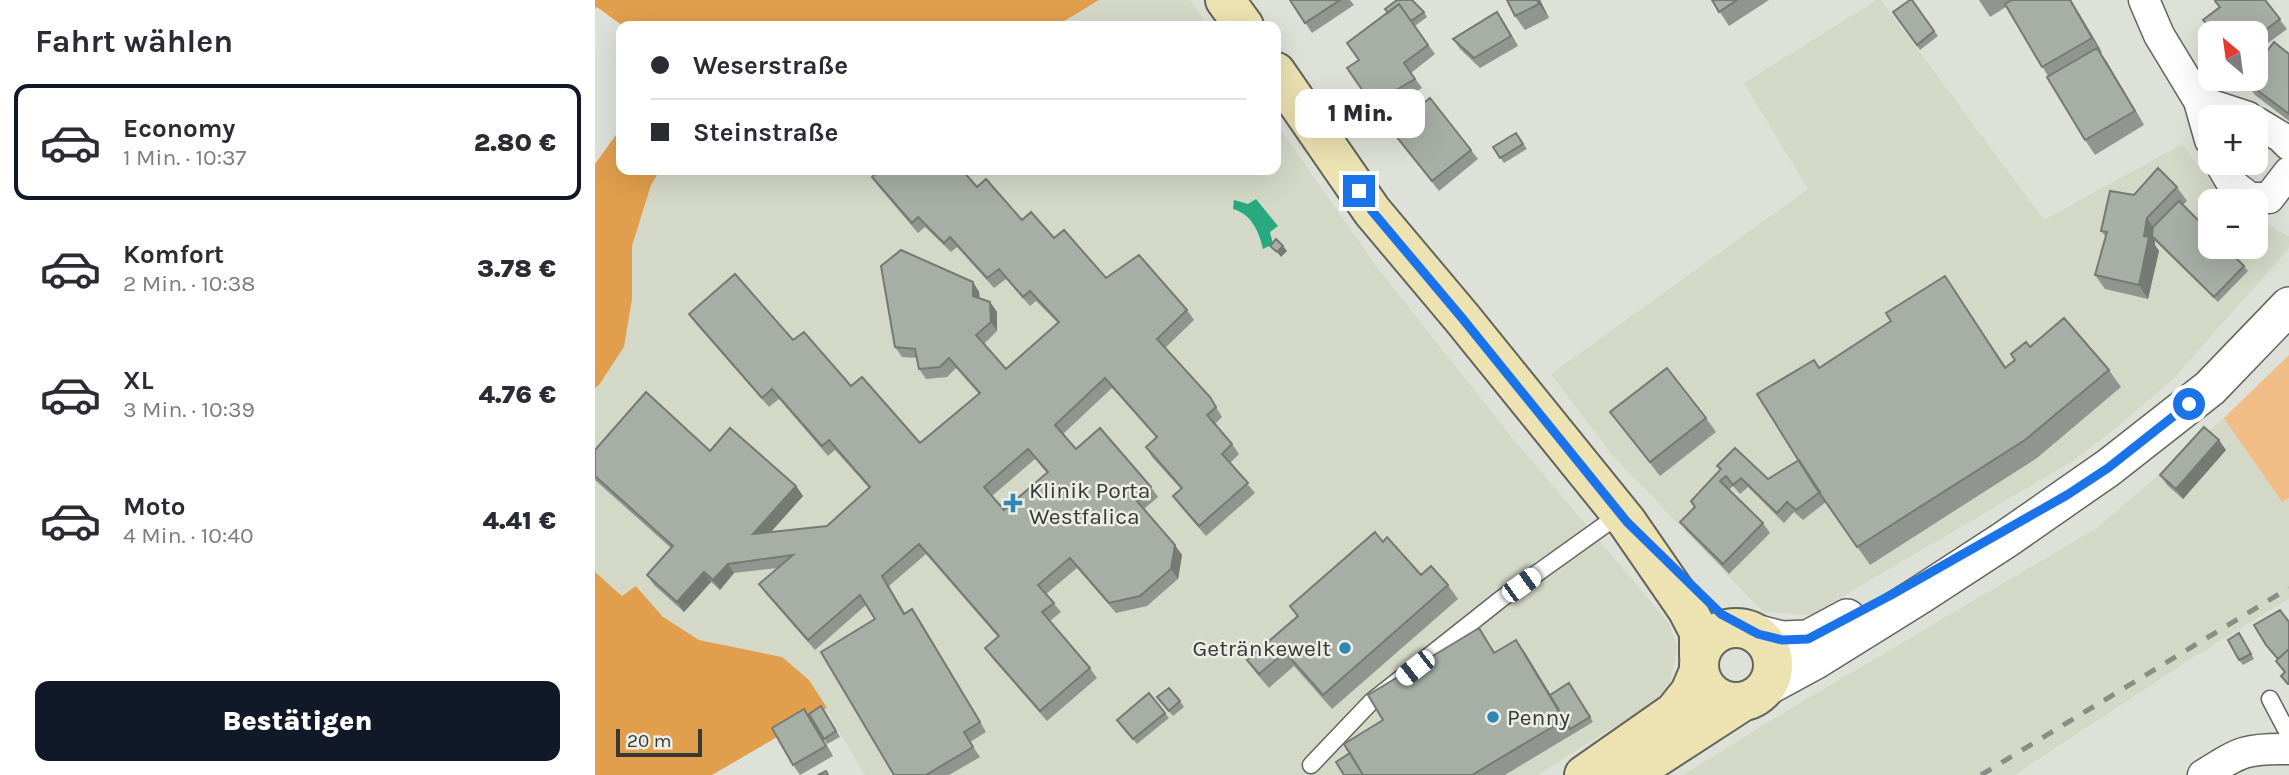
<!DOCTYPE html>
<html lang="de">
<meta charset="utf-8">
<style>
body{margin:0;font-family:Karla,sans-serif;background:#f7f7f7;color:#2b2b33;height:100vh;display:flex;flex-direction:column;font-size:26px;white-space:nowrap}
*{box-sizing:border-box;margin:0}
p{font-size:23px;color:#7c7c81}
.icon{flex:none;width:38px;height:38px;fill:none;stroke:currentColor;stroke-width:2;stroke-linecap:round;stroke-linejoin:round}
.map{position:relative;flex:1;overflow:hidden}
.details{display:flex;flex-direction:column;background:#fff;width:595px}
.details>*{flex:none}
.banner{position:absolute;left:21px;top:21px;width:665px;height:154px;border-radius:14px;box-shadow:0 7px 28px #0002;display:grid;align-content:center;height:154px;padding:0 35px;background:#fff}
.needle{width:46px;rotate:331deg}
.buttons{position:absolute;left:1603px;top:21px;display:grid;gap:14px}
.buttons a{display:grid;place-items:center;width:70px;height:70px;border-radius:14px;background:#fff;box-shadow:0 7px 28px #0002;font-size:35px}
.scale{position:absolute;left:21px;bottom:18px;width:86px;box-sizing:border-box;padding-left:7px;border:4px solid #383935;border-top:0;font-size:19px;line-height:24px;white-space:nowrap;color:#383935;-webkit-text-stroke:5px #eceee4;paint-order:stroke}
.end{position:absolute;width:32px;height:32px;margin:-16px;border:9px solid #1a73e8;background:#fff;box-shadow:0 0 0 4px #fff}
.from{border-radius:50%}
.bubble{position:absolute;height:49px;border-radius:14px;background:#fff;box-shadow:0 7px 28px #0002;font-size:23px;font-weight:800;line-height:49px;text-align:center}
.car{position:absolute;width:21px;height:42px;margin:-21px -10px;border-radius:9px;box-shadow:0 0 5px 2px #0007;background:linear-gradient(#fff 24%,#345 0 40%,#fff 0 76%,#345 0 86%,#fff 0)}
.banner b{display:flex;align-items:center;gap:24px;height:66px;font-size:26px}
.banner b+b{border-top:2px solid #e1e1e2}
.banner i{width:18px;height:18px;background:#2b2b33}
ul{padding:0;list-style:none}
li{display:flex;align-items:center;gap:21px;height:116px;margin:0 14px 10px;padding:0 21px;border:4px solid transparent;border-radius:14px}
li div{flex:1}
li b{display:block;font-size:26px}
li em{font-style:normal;font-weight:800}
li.current{border-color:#111827}
li>.icon{width:63px;height:63px;stroke-width:1.5}
h2{padding:0 35px;font-size:32px;line-height:84px}
.cta{display:flex;gap:14px;margin-top:auto;padding:14px 35px}
.cta a{flex:1;height:80px;border-radius:14px;background:#111827;color:#fff;font-size:28px;font-weight:800;line-height:80px;text-align:center}
main{display:flex;flex:1;min-height:0}
.map>svg:first-child{display:block}
.built{fill:#d4d8c7}
.green{fill:#efbd85}
.forest{fill:#e19e4c}
.water{fill:#29a97f}
.lines{fill:none;stroke-linecap:round;stroke-linejoin:round}
.service-casing{stroke:#63655d;stroke-width:19}
.minor-casing{stroke:#63655d;stroke-width:33}
.tertiary-casing{stroke:#63655d;stroke-width:40}
.secondary-casing{stroke:#63655d;stroke-width:42}
.service{stroke:#fff;stroke-width:16}
.minor{stroke:#fff;stroke-width:30}
.tertiary{stroke:#fff;stroke-width:37}
.secondary{stroke:#ece2b2;stroke-width:38}
.rail{stroke:#8a8c85;stroke-width:5;stroke-dasharray:12 12;stroke-linecap:butt}
.wall{fill:#90968f;fill-rule:evenodd}
.shaded-wall{fill:#757a74}
.building{fill:#a7aea6;stroke:#757a74;stroke-width:2;fill-rule:evenodd}
.route{stroke:#1a73e8;stroke-width:9}
.poi-dot{fill:#3286b6;stroke:#eceee4;stroke-width:2.5}
.labels{text-anchor:middle;stroke-width:5;stroke-linejoin:round;paint-order:stroke}
.poi-label{font-size:23px;fill:#383935;stroke:#eceee4;text-anchor:start}
</style>
<main>
<section class="details">
<h2>Fahrt wählen</h2>
<ul>
<li class="current"><svg class="icon" aria-label="car" viewBox="0 0 24 24"><path d="M5 17H2v-5l4-1 3-4h7l3 4 3 1v5h-3M9 17h6M6 11h13"/><circle cx="7" cy="17" r="2"/><circle cx="17" cy="17" r="2"/></svg><div><b>Economy</b><p>1 Min. · 10:37</p></div><em>2.80 €</em></li>
<li><svg class="icon" aria-label="car" viewBox="0 0 24 24"><path d="M5 17H2v-5l4-1 3-4h7l3 4 3 1v5h-3M9 17h6M6 11h13"/><circle cx="7" cy="17" r="2"/><circle cx="17" cy="17" r="2"/></svg><div><b>Komfort</b><p>2 Min. · 10:38</p></div><em>3.78 €</em></li>
<li><svg class="icon" aria-label="car" viewBox="0 0 24 24"><path d="M5 17H2v-5l4-1 3-4h7l3 4 3 1v5h-3M9 17h6M6 11h13"/><circle cx="7" cy="17" r="2"/><circle cx="17" cy="17" r="2"/></svg><div><b>XL</b><p>3 Min. · 10:39</p></div><em>4.76 €</em></li>
<li><svg class="icon" aria-label="car" viewBox="0 0 24 24"><path d="M5 17H2v-5l4-1 3-4h7l3 4 3 1v5h-3M9 17h6M6 11h13"/><circle cx="7" cy="17" r="2"/><circle cx="17" cy="17" r="2"/></svg><div><b>Moto</b><p>4 Min. · 10:40</p></div><em>4.41 €</em></li>
</ul>
<div class="cta"><a>Bestätigen</a></div>
</section>
<div class="map">
<svg width="1694" height="775" viewBox="0 0 1694 775">
<rect width="100%" height="100%" fill="#dee1d7"/>
<path class="built" d="M504,0H595L613,26H461Z
M1282,0H1286L1449,220L1587,144L1619,186L1638,201H1615V247H1661V219L1694,236V248L1579,378L1526,424L1478,461L1216,615L1168,612L1018,456L956,374L1213,189L1149,83Z
M681,123L781,266L915,435L1073,622L1082,647L1074,688L1055,705L942,775H270L214,680L187,657L104,640L68,617L42,586L27,596L0,572V388L4,385L29,347L37,299V246L56,185L65,170H681Z
M1629,418L1687,502L1694,498V599L1599,657L1419,775H1088L1193,710L1502,528Z"/>
<path class="green" d="M1694,355V498L1687,502L1629,418Z"/>
<path class="forest" d="M0,0H504L461,26H28L2,7L0,9Z
M26,128V170H65L56,185L37,246V299L29,347L4,385L0,388V164Z
M0,572L27,596L41,586L68,617L104,640L187,657L214,680L232,708L117,775H0Z"/>
<path class="water" d="M661,199L683,226L675,232L678,244L668,249C664,231 656,214 638,209L639,200L653,204Z"/>
<g class="lines">
<g class="service-casing">
<path id="service" d="M1675,699L1694,735
M716,765L776,702L906,599L1025,514"/>
</g>
<g class="minor-casing">
<path id="minor" d="M1549,0L1564,35L1604,101L1615,140
M1604,101L1653,117
M1661,122L1686,137L1694,145
M1625,163L1638,185L1655,198H1674L1694,172
M1608,775C1645,752 1650,748 1694,749"/>
</g>
<g class="tertiary-casing">
<path id="tertiary" d="M1163,634L1187,640L1213,639L1252,618
M1171,687L1219,661L1325,595L1411,539L1513,468L1615,388L1694,306"/>
</g>
<g class="secondary-casing">
<path id="secondary" d="M630,0L649,26
M681,72L777,211L867,318L1032,522L1092,609L1104,632V657
M1104 665a37 37 0 1 1 74 0a37 37 0 1 1-74 0Z
M989,775L1079,712L1095,692L1104,671
M1030,775L1056,761L1147,702"/>
</g>
<use href="#service" class="service"/>
<use href="#minor" class="minor"/>
<use href="#tertiary" class="tertiary"/>
<use href="#secondary" class="secondary"/>
<path class="rail" d="M1386,775L1694,588"/>
</g>
<path class="wall" d="M695,0H755L759,5L717,33Z
M912,0H945L954,18L930,30L920,16Z
M1117,0H1174L1134,26Z
M1317,0L1343,36L1325,50L1298,12Z
M1384,0H1476L1507,52L1506,53L1549,125L1500,155L1490,140L1453,76L1411,7L1395,17Z
M1670,0L1692,29L1661,52V33Z
M829,12L832,17L820,26L817,22L840,54L816,73L827,88L784,114L752,68L764,60L793,13Z
M902,12L923,46L885,68L865,49L858,39Z
M1694,54V121L1660,95L1650,81Z
M796,130L876,150L883,159L844,191Z
M921,133L932,149L909,163L898,147Z
M352,173L382,187L427,220L459,238L511,278L592,310L599,320L570,348L615,397L627,417L620,424L637,444L644,454L635,463L660,493L611,536L585,506L578,496L586,489L557,457L551,447L561,437L517,388L468,434L481,449L556,487L563,497L549,509L587,555L583,579L552,606L521,613L482,568L451,594L466,612L455,621L495,668L502,678L452,721L397,658L390,648L403,637L331,554L294,586L310,613L324,619L391,732L375,742L385,757L354,775H299L280,619L271,605L220,650L171,594L164,584L183,568L139,573L125,590L116,582L89,612L59,585L52,575L76,548L0,480V450L115,451L201,486L208,496L176,532L232,526L274,488L240,450L233,456L184,399L174,407L101,324L94,314L198,340L256,386L325,443L384,394L361,368L352,377L331,379L324,369L322,358L307,357L300,347L378,282L384,292L385,298L395,302L402,312V331L389,344L411,369L463,323L441,301L435,306L411,279L399,288L362,247L356,252L330,227L323,233L284,187L277,177ZM440,459L452,473L409,510L397,496Z
M1582,187L1592,201L1588,205L1649,266L1653,271L1623,302L1560,241V245L1564,251L1553,299L1510,289L1500,275L1511,237L1506,231L1539,195Z
M1362,294L1411,367L1435,347L1514,370L1526,387L1442,458L1275,565L1231,502L1208,520L1199,512L1189,523L1153,487L1145,494L1138,486L1134,490L1168,523L1175,533L1134,574L1092,531L1085,522L1100,507L1125,470L1122,466L1173,479L1204,460L1225,367Z
M1015,412L1111,418L1121,432L1065,476Z
M1631,450L1588,499L1572,485L1565,475Z
M788,542L826,575L853,585L863,599L737,709L699,666L674,688L662,674L652,660L702,617L695,606Z
M1644,633L1659,659L1648,665L1644,660Z
M921,640L955,695L974,683L998,722L910,775H749L755,753L788,720L894,643L900,653Z
M562,697L585,701L589,707L578,716Z
M209,709L238,756L205,775L198,765Z
M230,711L245,737L232,744L229,739Z
M570,713L574,718L542,744L526,725Z"/>
<path class="shaded-wall" d="M942,0H945L954,18L944,4Z
M1475,0H1476L1507,52L1497,38Z
M902,12L909,22L923,46L916,36Z
M1502,48L1512,62L1549,125L1540,111Z
M1552,218L1561,232L1557,236L1560,241V245L1564,251L1553,299L1544,285Z
M688,246L692,251L686,257L682,252Z
M378,282L384,292L385,306L378,296Z
M395,302L402,312V331L396,322Z
M1624,440L1631,450L1588,499L1581,489Z
M201,486L208,496L165,544L158,534Z
M580,545L587,555L583,579L576,569Z
M133,564L139,573L125,590L118,580Z
M109,572L116,582L89,612L82,602Z
M317,609L324,619L391,732L385,722Z
M921,640L931,654L976,728L969,720Z
M209,709L216,719L238,756L231,746Z"/>
<path class="building" d="M695,0H745L710,23Z
M802,0H817L829,12L816,21L804,4L793,13L790,9Z
M912,0H942L944,4L920,16Z
M1117,0H1142L1124,12Z
M1315,0H1317L1339,31L1322,45L1298,12Z
M1417,0H1475L1497,38L1447,67L1410,4Z
M1621,0H1670L1685,19L1661,37V33H1619L1608,20L1625,7L1620,1Z
M804,4L833,45L809,63L820,79L777,104L752,68L764,60L752,43Z
M902,12L916,36L879,58L858,39Z
M1679,42L1694,54V114L1650,81L1651,79H1661V66Z
M1502,48L1540,111L1490,140L1452,77Z
M835,98L876,150L837,181L796,130Z
M921,133L928,144L905,158L898,147Z
M1563,168L1582,187L1552,218L1549,236L1554,237L1544,285L1500,275L1512,232L1506,231L1515,191L1539,195Z
M285,170H349L352,173L354,170H367L382,187L391,179L427,220L436,212L459,238L469,230L511,278L544,255L592,310L562,339L615,397L621,407L612,415L637,444L627,454L653,483L604,526L578,496L587,488L551,447L562,437L510,378L460,425L481,449L505,428L556,487L541,500L580,545L576,569L545,596L514,603L475,558L443,585L459,603L447,612L495,668L445,711L390,648L404,636L324,544L287,576L309,614L317,609L385,722L369,732L378,747L331,775H299L226,652L280,619L265,595L213,640L164,584L198,555L133,564L118,580L109,572L82,602L52,575L78,546L0,476V450L51,392L115,451L135,428L201,486L158,534L232,526L275,487L234,440L227,446L177,389L167,398L94,314L140,274L198,340L209,332L256,386L267,377L325,443L385,393L354,358L345,367L324,369L320,349L300,347L286,266L306,250L378,282V296L395,302L396,322L381,335L411,369L464,322L435,291L428,297L404,269L392,278L355,237L349,243L323,217L317,223L277,177ZM433,449L453,472L409,510L389,487Z
M1584,201L1615,232V247H1630L1649,266L1619,297L1557,236L1558,227Z
M681,239L688,246L682,252L675,246Z
M1350,276L1410,368L1420,360L1416,354L1431,342L1435,347L1469,318L1514,370L1430,440L1262,547L1219,485L1162,394L1219,360L1224,368L1296,321L1291,313Z
M1072,368L1111,418L1055,462L1015,412Z
M1609,427L1624,440L1581,489L1565,475Z
M1140,448L1173,479L1204,460L1225,492L1201,510L1192,502L1182,513L1146,478L1138,485L1131,476L1125,481L1168,523L1128,564L1085,522L1100,507L1096,501L1126,469L1122,466Z
M780,532L788,542L792,537L826,575L836,566L853,585L728,695L690,652L664,674L652,660L703,616L695,606Z
M1685,610L1694,622V649L1683,659L1671,645L1659,625Z
M884,628L899,653L921,640L969,720L877,775H768L749,744L788,720L773,695Z
M1644,633L1656,654L1644,660L1633,640Z
M1694,649V684H1693L1686,676L1690,672L1681,661Z
M974,683L995,717L975,729L955,695Z
M574,688L585,701L574,711L562,697Z
M554,693L570,713L538,739L522,720Z
M226,706L241,731L229,739L214,714Z
M209,709L231,746L198,765L177,728Z
M755,753L768,775H749L741,762Z
M231,771L233,775H223Z"/>
<g class="lines">
<path class="route" d="M764,191L777,211L867,318L1032,522L1126,614L1163,634L1187,640L1213,639L1296,595L1472,495L1513,468L1594,404"/>
</g>
<g class="poi-dot">
<path d="M414.5 492.5h7v7h7v7h-7v7h-7v-7h-7v-7h7z"/>
<circle cx="750" cy="648" r="7"/>
<circle cx="898" cy="717" r="7"/>
</g>
<g class="labels">
<g class="poi-label">
<text x="434" y="498">Klinik Porta<tspan x="434" dy="26">Westfalica</tspan></text>
<text x="736" y="656" text-anchor="end">Getränkewelt</text>
<text x="912" y="725">Penny</text>
</g>
</g>
</svg>
<div class="buttons">
<a><svg class="needle" viewBox="-14 -14 28 28"><path d="M0-13l5 13h-10z" fill="#e53935"/><path d="M0 13l5-13h-10z" fill="#7c7c81"/></svg></a>
<a>+</a>
<a>−</a>
</div>
<div class="scale">20 m</div>
<i class="end from" style="left:1594px;top:404px"></i>
<i class="end" style="left:764px;top:191px"></i>
<div class="bubble" style="left:700px;top:89px;width:130px">1 Min.</div>
<i class="car" style="left:926px;top:585px;rotate:54deg"></i>
<i class="car" style="left:820px;top:668px;rotate:232deg"></i>
<div class="banner">
<b><i class="from"></i>Weserstraße</b>
<b><i></i>Steinstraße</b>
</div>
</div>
</main>
